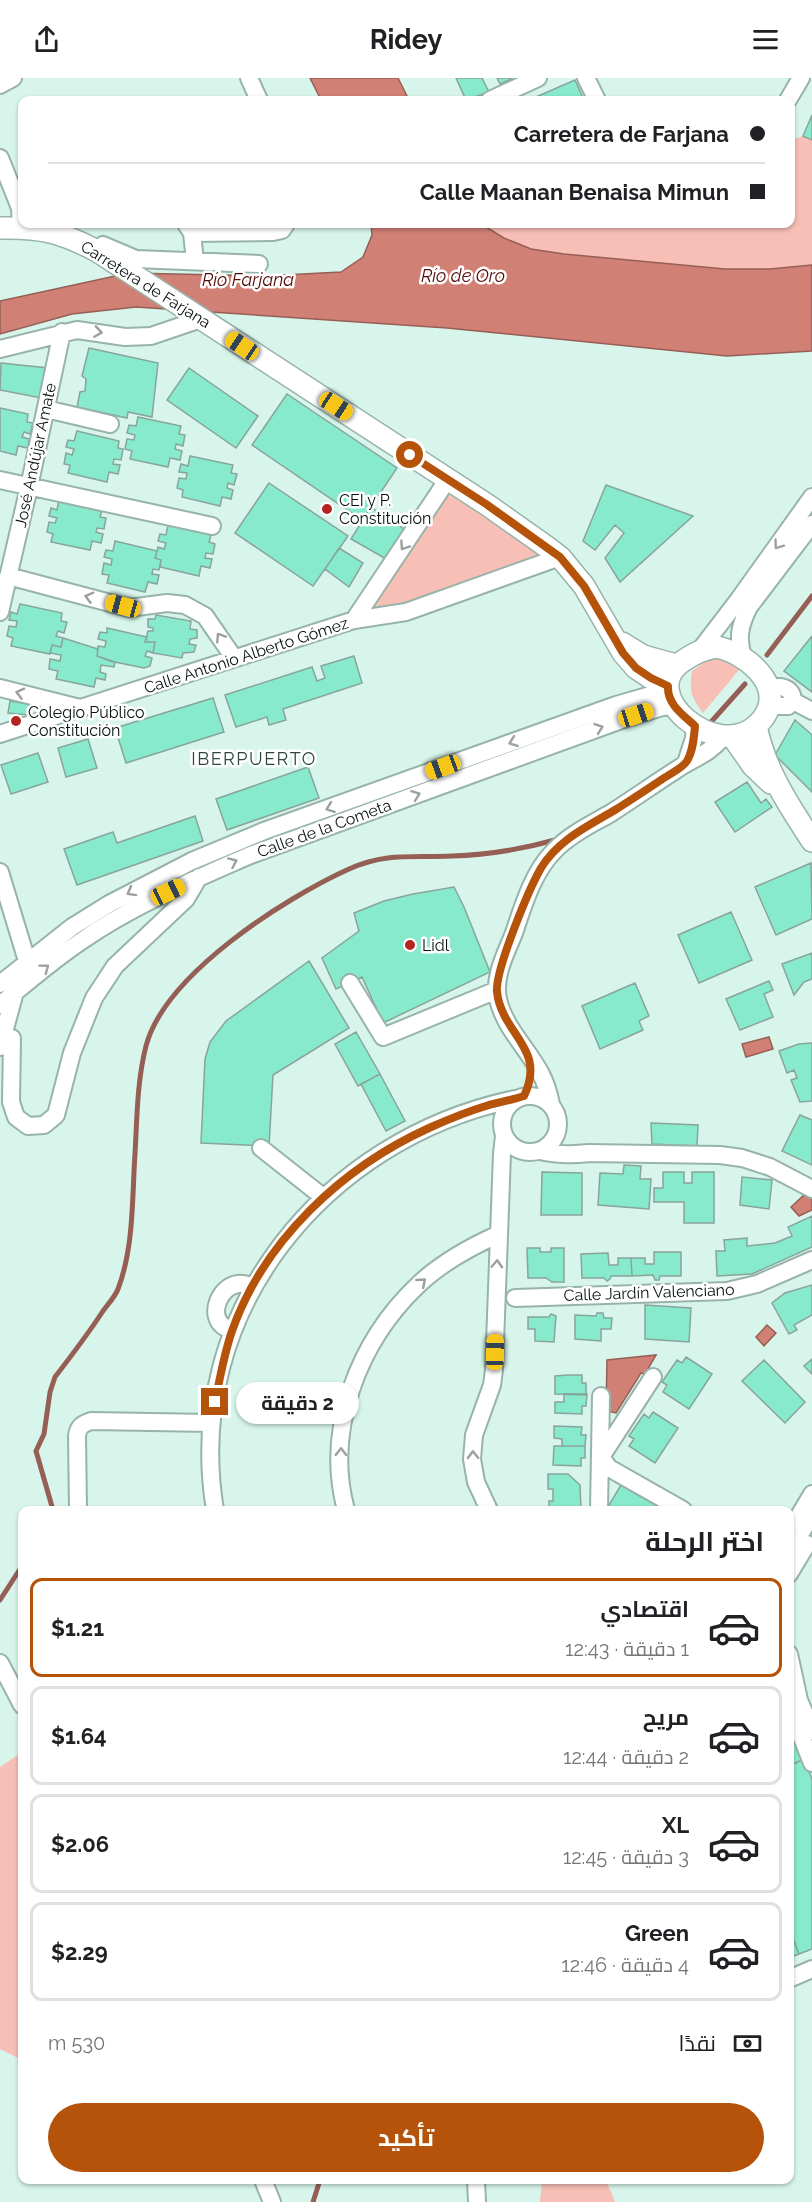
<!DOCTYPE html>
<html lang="ar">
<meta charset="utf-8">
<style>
body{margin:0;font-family:Raleway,Cairo,sans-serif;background:#f6f6f6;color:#202124;direction:rtl;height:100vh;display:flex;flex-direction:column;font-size:22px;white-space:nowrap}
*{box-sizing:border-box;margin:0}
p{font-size:20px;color:#757577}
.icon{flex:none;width:33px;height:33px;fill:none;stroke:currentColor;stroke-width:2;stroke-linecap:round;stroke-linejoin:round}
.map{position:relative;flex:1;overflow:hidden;direction:ltr}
.sheet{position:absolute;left:18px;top:1428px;width:776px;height:678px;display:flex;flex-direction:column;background:#fff;border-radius:12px;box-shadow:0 2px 4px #0004;direction:rtl}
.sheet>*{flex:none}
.hud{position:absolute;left:18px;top:18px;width:777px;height:132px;border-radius:12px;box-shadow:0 2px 4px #0004;direction:rtl;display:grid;align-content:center;height:132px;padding:0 30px;background:#fff}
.end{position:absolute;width:27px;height:27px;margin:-14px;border:8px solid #b45309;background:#fff;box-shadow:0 0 0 3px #fff}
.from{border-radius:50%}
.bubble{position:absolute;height:42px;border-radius:21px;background:#fff;box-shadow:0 2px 4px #0004;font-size:20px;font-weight:700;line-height:42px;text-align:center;direction:rtl}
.car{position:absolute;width:18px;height:36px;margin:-18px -9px;border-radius:8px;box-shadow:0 0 4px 2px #0007;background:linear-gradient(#f5c518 24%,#345 0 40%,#f5c518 0 76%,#345 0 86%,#f5c518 0)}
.hud b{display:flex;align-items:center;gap:21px;height:57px;font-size:22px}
.hud b+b{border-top:2px solid #e0e0e0}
.hud i{width:15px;height:15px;background:#202124}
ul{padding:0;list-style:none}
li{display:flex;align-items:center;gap:18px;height:99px;margin:0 12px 9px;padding:0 18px;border:3px solid #e0e0e0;border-radius:12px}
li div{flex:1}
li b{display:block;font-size:22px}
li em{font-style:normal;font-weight:700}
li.active{border-color:#b45309}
li>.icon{width:54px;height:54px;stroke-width:1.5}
h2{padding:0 30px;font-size:27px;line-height:72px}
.pay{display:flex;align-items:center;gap:15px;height:66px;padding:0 30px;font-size:22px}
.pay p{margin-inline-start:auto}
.button{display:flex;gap:12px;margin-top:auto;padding:12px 30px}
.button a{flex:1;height:69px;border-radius:36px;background:#b45309;color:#fff;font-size:24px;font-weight:700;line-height:69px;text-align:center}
header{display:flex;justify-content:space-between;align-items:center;height:78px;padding:0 30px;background:#fff;font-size:27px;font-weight:700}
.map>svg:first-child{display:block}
.green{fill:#f7bfb6}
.water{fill:#d18075;stroke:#955f56;stroke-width:1.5}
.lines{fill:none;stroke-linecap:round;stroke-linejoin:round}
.stream{stroke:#955f56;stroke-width:5}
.building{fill:#88eacd;stroke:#88a49b;stroke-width:1.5}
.minor-casing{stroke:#97b3aa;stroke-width:20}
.major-casing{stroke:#97b3aa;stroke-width:24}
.minor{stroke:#fff;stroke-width:16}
.major{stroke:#fff;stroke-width:21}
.oneway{stroke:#9ca09f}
.route{stroke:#b45309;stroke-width:8}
.poi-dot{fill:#b42520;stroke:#fff;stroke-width:2}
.labels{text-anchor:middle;stroke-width:5;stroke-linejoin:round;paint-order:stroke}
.street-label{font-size:16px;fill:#08120f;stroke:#fff}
.poi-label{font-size:16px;fill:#08120f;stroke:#fff;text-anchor:start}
.water-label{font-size:18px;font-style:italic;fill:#540a08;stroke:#fff}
.neighbourhood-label{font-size:18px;letter-spacing:1.5px;fill:#2d463e;stroke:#fff}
</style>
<header><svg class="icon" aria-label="menu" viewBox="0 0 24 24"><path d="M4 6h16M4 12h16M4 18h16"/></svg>Ridey<svg class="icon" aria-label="share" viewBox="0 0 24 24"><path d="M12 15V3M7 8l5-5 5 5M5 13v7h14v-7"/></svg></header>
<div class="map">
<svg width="812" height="2124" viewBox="0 0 812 2124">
<rect width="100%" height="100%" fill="#d8f5eb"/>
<path class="green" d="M803,58L812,62V187L770,191H725L564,176L531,171L504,160L481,146H790L791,62Z
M451,412L556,481L369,535Z
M727,579L744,586L703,635C691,620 689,612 692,593L707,582Z
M22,1674V1982L0,1971V1689Z
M542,2102H606L615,2124H540Z"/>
<path class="water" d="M310,0H398L409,22H321Z
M371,146H481L504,160L531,171L564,176L725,191H770L812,187V273L727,278L447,250L136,229L72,236L0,256V223L129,195L264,198L341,194L363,179L372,157Z
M769,959L773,971L746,979L742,966Z
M804,1117L812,1121V1132L799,1138L791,1129Z
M767,1247L776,1255L764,1268L756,1259Z
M656,1277L645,1296L641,1295L616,1335L606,1333L607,1282Z"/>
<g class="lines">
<path class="stream" d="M767,577L812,518
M711,644L745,606
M53,1432L36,1373L44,1356L50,1314L55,1299C72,1277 88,1256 103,1233C108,1226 115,1219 118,1211C134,1169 132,1120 135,1076C137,1041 137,1003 146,968C165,896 285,820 349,791C387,774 413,780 452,778C489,777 523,771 559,761
M0,1522L22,1488
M313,2124L320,2102"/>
</g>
<path class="building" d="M456,0H482L489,14L466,22Z
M497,0H513L500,6Z
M575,2L584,22H529Z
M812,37V62L803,58Z
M89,270L158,285L152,339L128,334L127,340L77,329L80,314L85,313L86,301L82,298Z
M1,285L48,290L41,320L0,312Z
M189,290L258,338L236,370L167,322Z
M287,316L397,390L362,442L252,367Z
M0,330L28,336L27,344L33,345L30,356L24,354L22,359L29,361L28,370L18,368L16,377L0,373Z
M138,339L181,348L179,356L185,357L183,368L176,366L175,371L182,373L180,382L170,380L168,389L130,381L132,373L125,371L127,361L134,362L135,357L127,355L129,347L136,348Z
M77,353L119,363L118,370L123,371L121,382L114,381L113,386L120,387L118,396L109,394L107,404L68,395L70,387L64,386L66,375L72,377L74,371L66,369L68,362L74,363Z
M190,378L233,387L231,395L237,396L234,407L228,405L227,410L233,412L231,421L222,419L220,428L182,419L183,412L177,410L179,400L186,401L187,395L179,394L181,386L188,388Z
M269,405L348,458L313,508L235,455Z
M606,407L693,438L620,504L605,480L624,455L615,447L595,472L583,463Z
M59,422L102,431L100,439L106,440L104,451L97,450L96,454L103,456L101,465L92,463L90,472L51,464L53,456L47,454L49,444L55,445L57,440L49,438L51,430L57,432Z
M371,429L404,451L386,481L351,461Z
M168,447L211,457L209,464L215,466L213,476L206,475L205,480L212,481L210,490L201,488L199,498L160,489L161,482L155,480L157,473L158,469L164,471L166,465L158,463L160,456L166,457Z
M115,463L157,473L155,480L161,482L159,492L153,491L152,496L159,497L157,506L148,504L145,514L107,505L109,497L102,496L104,485L111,487L112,481L104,479L106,472L113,473Z
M339,470L363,485L349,509L325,491Z
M20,526L62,535L61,543L67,544L64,555L58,553L56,558L63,560L61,569L52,567L50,576L11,568L13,560L7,558L9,548L16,549L17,543L9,542L11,534L17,536Z
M156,537L191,543L190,551L197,552V560L190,561L189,566L196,567L194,574L183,575L182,580L153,575L155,564H145L148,553H153V550L148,549V541H155Z
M107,550L147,559L145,564H155L153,575L147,573L145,578L152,580L150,588L144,590L110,583L97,578L98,568L105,569L106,563L98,561L100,554L107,555Z
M812,558V614L784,593Z
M63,560L98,571L97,578L115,584L114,589L101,587L100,594L106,596L105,602L96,600L94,609L56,601L58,593L49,591L50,581L60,583L61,577L50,575L52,567L61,569Z
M354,578L362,605L283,631L286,642L269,647L267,639L236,649L225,617L312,589L317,603L325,600L321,588Z
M213,620L224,654L126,685L115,650Z
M10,623L29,626L28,637L8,635Z
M795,642L812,657V714L775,677Z
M88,661L97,690L66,699L58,670Z
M38,675L48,704L11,716L1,687Z
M308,689L319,720L227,752L216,721Z
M747,704L761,725L766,721L772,729L735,754L715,724Z
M195,738L203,763L77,807L64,771L113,754L117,765Z
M811,785L812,841L776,857L755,809Z
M454,809L464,829L490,894L383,945L362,899L336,911L322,880L359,853L354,835L384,823L413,816Z
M731,834L752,882L699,905L678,857Z
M812,875V901L804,904L794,917L782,886Z
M309,883L349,950L273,997L269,1068L201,1065L205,981L210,964L226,943Z
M769,903L773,912L764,916L773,939L740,952L726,921Z
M635,905L649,938L639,943L643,952L600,971L582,928Z
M356,954L380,996L358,1008L335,966Z
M812,965V1023L800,1024L791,1002L797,1000L794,992L787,995L779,973L799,966Z
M380,996L405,1043L386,1053L361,1006Z
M800,1037L812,1042V1087L782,1073Z
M651,1045L698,1047L697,1068L652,1066Z
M624,1087L641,1088L640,1101H651L649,1131L598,1127L600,1095L623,1096Z
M542,1094L582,1095V1137H541Z
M663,1094H684V1105H692V1094H714V1145H684V1124H654V1110H663Z
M742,1099L772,1102L769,1131L740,1127Z
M812,1138V1169L752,1196L717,1198L716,1173H725L724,1162L747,1160V1168L775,1165L792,1158L788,1149Z
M527,1170H540V1174H551V1170H564V1204H552L546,1200H528Z
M654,1174H681V1198H660L659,1202H655L653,1197L632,1198L631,1180H645V1186H654Z
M608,1175L609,1187H618V1180H631L632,1198H611L610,1201L607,1203L604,1200H582L581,1176Z
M812,1207V1237L794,1247L797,1252L789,1256L772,1225L785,1215Z
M645,1227L691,1230L689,1264L645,1261Z
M597,1235H603L604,1240H612L611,1251H601V1263L575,1261V1237L596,1238Z
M551,1236L556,1238L554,1264L535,1263V1251H528V1239H549Z
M686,1279L712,1296L689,1331L663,1314L667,1307L662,1304L677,1282L682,1285Z
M812,1281V1296L804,1288Z
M764,1282L805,1324L785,1345L742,1303Z
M568,1297H582V1305H586V1317L555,1316V1298Z
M564,1316H587L586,1328H582V1336L555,1335V1324H564Z
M653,1334L678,1350L655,1385L629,1368L634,1361L629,1358L644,1336L649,1340Z
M554,1348L582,1349L581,1357H586L585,1368H562V1361L554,1360Z
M554,1368H585V1380H581V1388L553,1387Z
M548,1396H568L580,1407L581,1432H549V1423H553V1411H548Z
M621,1407L664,1432H606Z
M789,1639L804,1681L789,1688Z
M804,1681L812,1701V1871L799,1876L789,1850V1688Z
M789,1850L799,1876L789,1880Z"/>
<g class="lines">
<g class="minor-casing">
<path id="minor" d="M249,0L259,22
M586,0L597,22
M0,7L13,0
M490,22L538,0
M788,22L801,0
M0,80L20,130L21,149
M186,146L192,155L195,183
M192,155L273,154L282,152L286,146
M97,173L103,167L136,181L259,186
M0,271L77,252L125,259L151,258L201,241
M46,331L110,346
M0,402L212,448
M8,498L129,530L167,525L185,527L205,538L234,580
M0,534L29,409L62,254
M354,542L448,401
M700,572L739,521L812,419
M743,579C737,559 740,547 749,529L812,446
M0,610L80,630
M793,623L812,633
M768,628H788L793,621C791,609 779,606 769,612
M0,656L354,542L406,534L560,479
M686,685L694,660L695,648
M0,794L27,883
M350,905L383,959L497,912
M0,906L72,849L109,826L192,783L264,753L616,627L668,612
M0,927C26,905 52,883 80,864C131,828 191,803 248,778L624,641L662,629L674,628
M12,960L11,1024L16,1039L28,1048L44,1047L56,1037L72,975L94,920L115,888L186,821L199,799
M0,969L15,914
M502 1046a28 28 0 1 1 56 0a28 28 0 1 1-56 0Z
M551,1026C549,1016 546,1006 541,996C528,971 504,949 498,921C493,899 506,875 514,855C523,828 533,794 554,773C569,757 592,746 611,735C633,721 654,706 676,692C695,679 707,678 724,658
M261,1070L323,1119
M540,1073C557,1077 572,1077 589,1075L720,1077L742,1080L770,1089L812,1111
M515,1220L727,1213L757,1206L812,1182
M232,1253C229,1251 226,1250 223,1248C208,1236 220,1208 238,1206C242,1205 248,1207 252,1208
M653,1299L601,1379L609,1390L683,1432
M78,1432L77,1358C78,1349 82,1346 91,1343L211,1345
M215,1432C182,1234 324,1061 515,1021
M346,1432C324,1351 359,1263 418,1207C441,1185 470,1169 499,1156
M489,1432L476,1404L472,1381L474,1357L492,1307L494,1292L502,1076L504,1058
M599,1432L601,1318
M796,1443L812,1416
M789,1475L812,1436
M789,1496L807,1466
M789,1576L799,1622L812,1653
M0,1585L22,1627
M789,1627L812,1685
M789,1901L812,1891
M263,2102L272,2124
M476,2102L477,2124"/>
</g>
<g class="major-casing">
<path id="major" d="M0,150C41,149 61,154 97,173L486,426L547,469L560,479L584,508L623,575L636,590L651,600L668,607
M622,565L643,578L676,587
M717,569C750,576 792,614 757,647C716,685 634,615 683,583C695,575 703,571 717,569Z
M756,648C765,692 788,726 812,763
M732,658L753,688L771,705"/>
</g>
<use href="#minor" class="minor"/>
<use href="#major" class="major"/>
</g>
<defs><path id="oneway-chevron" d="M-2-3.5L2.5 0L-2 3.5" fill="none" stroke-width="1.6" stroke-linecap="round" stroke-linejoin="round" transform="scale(1.5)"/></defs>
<g class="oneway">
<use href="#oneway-chevron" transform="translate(98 254) rotate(9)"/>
<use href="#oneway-chevron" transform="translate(778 467) rotate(126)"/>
<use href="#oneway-chevron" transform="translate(404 468) rotate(124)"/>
<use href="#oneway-chevron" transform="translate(89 519) rotate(-165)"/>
<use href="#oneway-chevron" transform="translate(220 559) rotate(-123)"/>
<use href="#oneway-chevron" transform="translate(20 615) rotate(-166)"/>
<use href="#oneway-chevron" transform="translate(599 650) rotate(-20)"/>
<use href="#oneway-chevron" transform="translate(513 664) rotate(160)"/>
<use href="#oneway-chevron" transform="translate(416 717) rotate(-20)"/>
<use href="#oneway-chevron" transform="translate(330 730) rotate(160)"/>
<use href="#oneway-chevron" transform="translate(233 784) rotate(-24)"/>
<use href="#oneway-chevron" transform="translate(131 814) rotate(151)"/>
<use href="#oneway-chevron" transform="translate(45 890) rotate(-37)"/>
<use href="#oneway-chevron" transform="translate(497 1186) rotate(-87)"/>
<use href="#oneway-chevron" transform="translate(422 1204) rotate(-41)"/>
<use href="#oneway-chevron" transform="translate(341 1374) rotate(-89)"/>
<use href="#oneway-chevron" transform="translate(473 1377) rotate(-91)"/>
</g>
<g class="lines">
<path class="route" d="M215,1324C220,1300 224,1276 232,1253C264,1162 343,1089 429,1050C449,1041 469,1033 489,1027C501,1024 512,1022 524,1018C547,970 502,957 497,914C495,892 529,811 541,790C558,762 588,748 615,732C631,722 646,712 661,702C669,696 682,691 687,683C693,673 694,659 695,648C682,636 667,626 668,608L651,600L636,590L623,575L584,508L560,479L486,426L410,377"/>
</g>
<g class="poi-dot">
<circle cx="327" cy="431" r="6"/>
<circle cx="16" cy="643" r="6"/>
<circle cx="410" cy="867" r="6"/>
</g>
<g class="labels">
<g class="street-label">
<text transform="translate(146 206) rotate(32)" y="6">Carretera de Farjana</text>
<text transform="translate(35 377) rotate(-78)" y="6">José Andújar Amate</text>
<text transform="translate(246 577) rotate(-18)" y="6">Calle Antonio Alberto Gómez</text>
<text transform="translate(324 750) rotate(-20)" y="6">Calle de la Cometa</text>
<text transform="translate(649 1214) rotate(-2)" y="6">Calle Jardín Valenciano</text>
</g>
<g class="poi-label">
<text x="339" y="428">CEI y P.<tspan x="339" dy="18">Constitución</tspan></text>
<text x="28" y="640">Colegio Público<tspan x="28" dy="18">Constitución</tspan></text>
<text x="422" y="873">Lidl</text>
</g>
<g class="water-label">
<text x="463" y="204">Río de Oro</text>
<text x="248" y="208">Río Farjana</text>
</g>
<g class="neighbourhood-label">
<text x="254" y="687">IBERPUERTO</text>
</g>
</g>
</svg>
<i class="end from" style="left:410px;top:377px"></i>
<i class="end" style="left:215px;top:1324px"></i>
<div class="bubble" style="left:236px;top:1304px;width:123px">2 دقيقة</div>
<i class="car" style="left:242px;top:268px;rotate:304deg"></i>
<i class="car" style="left:336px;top:328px;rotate:123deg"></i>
<i class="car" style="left:123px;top:528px;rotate:285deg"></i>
<i class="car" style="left:636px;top:637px;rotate:72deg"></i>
<i class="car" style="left:443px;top:689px;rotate:250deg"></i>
<i class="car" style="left:168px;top:814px;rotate:65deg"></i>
<i class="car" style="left:495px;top:1274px;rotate:1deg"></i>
<div class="hud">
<b><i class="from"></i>Carretera de Farjana</b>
<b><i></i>Calle Maanan Benaisa Mimun</b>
</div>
<section class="sheet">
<h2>اختر الرحلة</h2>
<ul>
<li class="active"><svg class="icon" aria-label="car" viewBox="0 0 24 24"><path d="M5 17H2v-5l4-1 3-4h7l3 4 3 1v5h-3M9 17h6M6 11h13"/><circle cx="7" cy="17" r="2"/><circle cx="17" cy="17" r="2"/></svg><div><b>اقتصادي</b><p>1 دقيقة · 12:43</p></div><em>$1.21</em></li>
<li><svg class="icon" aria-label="car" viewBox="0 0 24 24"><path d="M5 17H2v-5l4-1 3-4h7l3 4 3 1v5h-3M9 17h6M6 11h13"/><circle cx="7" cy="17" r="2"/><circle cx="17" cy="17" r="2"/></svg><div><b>مريح</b><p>2 دقيقة · 12:44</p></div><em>$1.64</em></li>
<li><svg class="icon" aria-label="car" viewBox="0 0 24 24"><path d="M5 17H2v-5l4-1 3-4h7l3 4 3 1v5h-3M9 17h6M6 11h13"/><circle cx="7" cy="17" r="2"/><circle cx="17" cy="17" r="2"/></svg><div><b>XL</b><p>3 دقيقة · 12:45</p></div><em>$2.06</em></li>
<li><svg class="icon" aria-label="car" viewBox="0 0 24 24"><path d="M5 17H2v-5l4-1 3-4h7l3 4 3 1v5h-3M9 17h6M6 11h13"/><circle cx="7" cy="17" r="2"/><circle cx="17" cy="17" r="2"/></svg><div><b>Green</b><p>4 دقيقة · 12:46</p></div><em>$2.29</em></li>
</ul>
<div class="pay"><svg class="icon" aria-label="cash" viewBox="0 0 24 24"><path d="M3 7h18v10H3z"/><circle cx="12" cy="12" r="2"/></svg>نقدًا<p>530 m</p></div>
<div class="button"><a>تأكيد</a></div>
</section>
</div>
